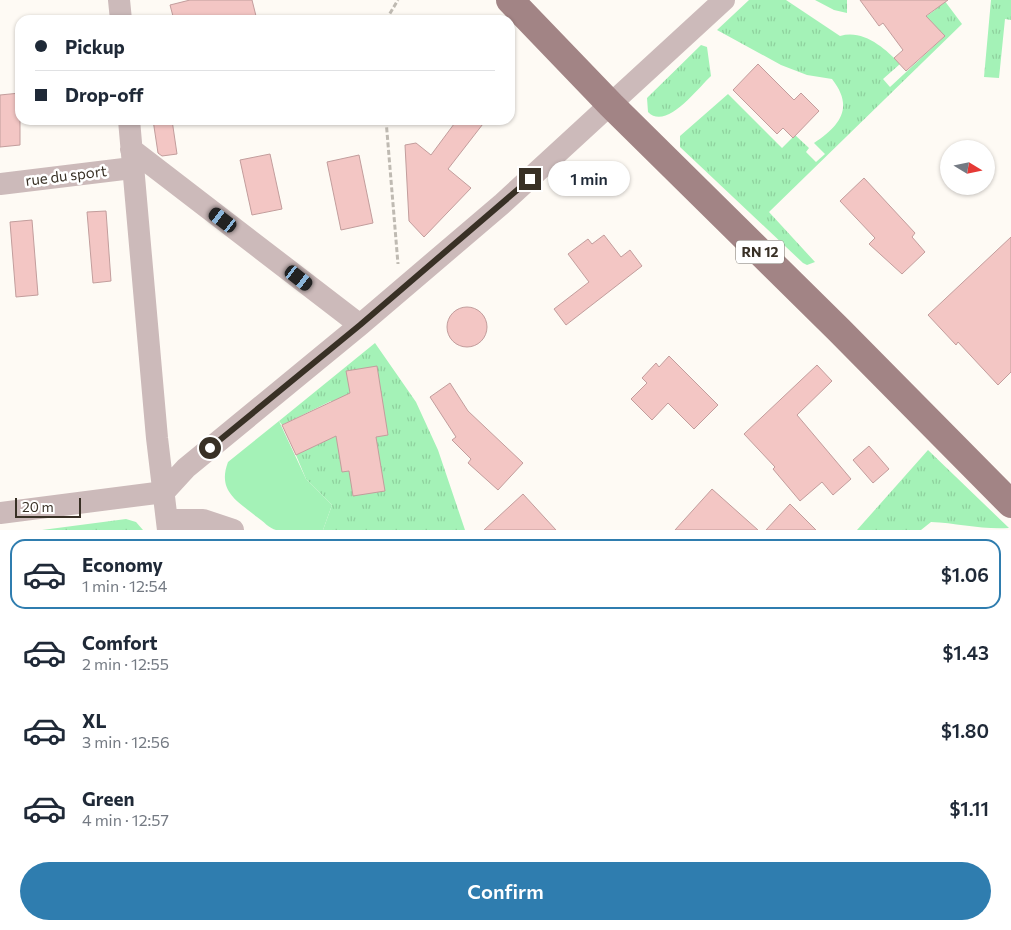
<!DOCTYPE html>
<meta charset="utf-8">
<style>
body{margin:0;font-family:Commissioner,sans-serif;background:#f2f2f3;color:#1f2937;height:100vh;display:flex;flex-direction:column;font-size:19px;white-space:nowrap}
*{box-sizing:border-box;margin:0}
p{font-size:16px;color:#747a83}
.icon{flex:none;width:28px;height:28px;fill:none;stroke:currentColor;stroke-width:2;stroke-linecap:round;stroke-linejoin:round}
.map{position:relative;height:530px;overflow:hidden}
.drawer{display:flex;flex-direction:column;background:#fff;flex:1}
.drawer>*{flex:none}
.guide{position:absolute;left:15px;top:15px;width:500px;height:110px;border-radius:15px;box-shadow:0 1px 4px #0004;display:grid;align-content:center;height:110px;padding:0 20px;background:#fff}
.needle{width:32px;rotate:100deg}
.tools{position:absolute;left:940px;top:140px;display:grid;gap:10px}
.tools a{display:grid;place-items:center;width:55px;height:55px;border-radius:50%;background:#fff;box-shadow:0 1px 4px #0004;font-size:25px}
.scale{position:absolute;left:15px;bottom:12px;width:66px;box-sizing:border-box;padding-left:5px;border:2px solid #383025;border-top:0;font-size:14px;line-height:18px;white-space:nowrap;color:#383025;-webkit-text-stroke:4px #fff;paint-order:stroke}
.end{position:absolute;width:22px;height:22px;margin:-11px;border:6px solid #383025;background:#fff;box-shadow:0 0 0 2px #fff}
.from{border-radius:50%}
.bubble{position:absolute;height:35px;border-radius:18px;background:#fff;box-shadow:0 1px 4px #0004;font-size:16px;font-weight:600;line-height:35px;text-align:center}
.car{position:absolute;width:15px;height:30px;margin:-15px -8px;border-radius:6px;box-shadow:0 0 4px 1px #0007;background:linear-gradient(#222 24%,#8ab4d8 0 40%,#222 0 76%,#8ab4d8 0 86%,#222 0)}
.guide b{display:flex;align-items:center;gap:18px;height:48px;font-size:19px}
.guide b+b{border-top:1px solid #e0e1e3}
.guide i{width:12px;height:12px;background:#1f2937}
ul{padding:9px 0 0;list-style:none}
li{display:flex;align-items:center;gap:15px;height:70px;margin:0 10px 8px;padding:0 10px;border:2px solid transparent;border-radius:15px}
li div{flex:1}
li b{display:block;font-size:19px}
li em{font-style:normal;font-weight:600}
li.on{border-color:#2f7daf}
li>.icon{width:45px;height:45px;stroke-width:1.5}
.cta{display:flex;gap:10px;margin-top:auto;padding:10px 20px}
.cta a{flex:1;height:58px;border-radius:30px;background:#2f7daf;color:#fff;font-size:20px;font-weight:600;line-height:58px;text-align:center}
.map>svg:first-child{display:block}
.grass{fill:url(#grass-tufts)}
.green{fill:#a4f2b7}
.building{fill:#f3c6c4;stroke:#c29d9c}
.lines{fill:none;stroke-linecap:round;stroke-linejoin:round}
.path{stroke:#bfbab2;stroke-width:3;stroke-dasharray:5 2.5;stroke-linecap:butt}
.street{stroke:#ccbaba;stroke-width:22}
.primary{stroke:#a28485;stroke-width:28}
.route{stroke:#383025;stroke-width:6}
.labels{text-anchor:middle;stroke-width:5;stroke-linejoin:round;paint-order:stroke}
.shield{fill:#fff;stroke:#746e66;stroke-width:1}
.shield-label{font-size:14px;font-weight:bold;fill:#383025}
.street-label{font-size:15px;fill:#383025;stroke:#fff}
</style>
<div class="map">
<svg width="1011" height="530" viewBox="0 0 1011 530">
<defs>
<pattern id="grass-tufts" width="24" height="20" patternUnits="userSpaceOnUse" patternTransform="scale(1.25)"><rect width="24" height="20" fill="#a4f2b7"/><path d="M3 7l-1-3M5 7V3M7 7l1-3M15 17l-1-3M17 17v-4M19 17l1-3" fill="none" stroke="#8ed09d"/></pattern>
</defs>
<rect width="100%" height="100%" fill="#fefaf4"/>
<path class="grass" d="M749,0H786L840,36C863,29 885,48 900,64L883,79L890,87L945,36L913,26L935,10L928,1L944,0L962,24L769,212L815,262L807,265L803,263L680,147V136L728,94L782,148L795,135L809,148L806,152L816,162L825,154L814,143C841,125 854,107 832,79L807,75L781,65L717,30Z
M815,0H847V13L834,10Z
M991,0H1011V20L1005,19L999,78L984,77Z
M701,45L707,47L711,76C697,89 666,131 648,112L647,98Z
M375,343L416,402L438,450L465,530H323L332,505L306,479L296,455L345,431L331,401L282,425L279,421Z
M928,450L1009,528C983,530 957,523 931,522L921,530H857Z
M126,519L136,522L143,530H42Z"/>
<path class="green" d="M279,421L306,479L332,505L323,530C308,530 291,530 276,530C270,529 263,521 257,517C237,501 217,491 228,462Z"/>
<path class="building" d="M190,0H252L257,20H174L170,5Z
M860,0H948L926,16L945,36L906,71L894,58L903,50L883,23L879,26Z
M758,64L794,100L801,93L819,111L793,138L783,128L777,134L733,90Z
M20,93V145L0,147V95Z
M153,120H172L177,154L162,156L158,153Z
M457,120H486L448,169L471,188L424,237L409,221L405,145L416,143L431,155Z
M270,154L282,209L252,215L240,160Z
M359,155L373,223L341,230L327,162Z
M864,178L915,233L912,237L925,252L902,274L869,244L875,238L840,201Z
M106,211L111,281L93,283L87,212Z
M32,220L38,295L16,297L10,222Z
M604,235L621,257L630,250L642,266L566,325L554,309L589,282L568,254L588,239L592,244Z
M1011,237V372L998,385L958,342L956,345L928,315Z
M447 327a20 20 0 1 1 40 0a20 20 0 1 1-40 0Z
M669,356L718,405L694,429L668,403L652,420L631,399L647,383L642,378L656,363L659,367Z
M817,365L832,381L797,415L851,479L833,495L822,482L800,501L773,469L775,467L744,434Z
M377,366L388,435L376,437L385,491L353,496L349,471L342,472L336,436L296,455L282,425L350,393L346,371Z
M450,383L468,411L523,463L498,490L468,463L471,459L452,440L456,437L430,397Z
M869,446L889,469L873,483L853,460Z
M712,489L758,530H675Z
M523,494L556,530H484Z
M790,504L816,530H766Z"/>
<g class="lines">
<path class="path" d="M386,20L398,0
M386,120L398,264"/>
<path class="street" d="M119,0L121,20
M129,120L157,438L168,530
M131,149L360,325
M0,184L132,168
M0,513L164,492L186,468L360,325L503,203L724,0
M167,520H203L233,530"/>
<path class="primary" d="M510,0L611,105L839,330L1011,504"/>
</g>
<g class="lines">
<path class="route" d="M210,448L360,325L530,179"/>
</g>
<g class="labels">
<rect class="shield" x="736" y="240.5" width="48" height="23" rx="4"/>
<g class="shield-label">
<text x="760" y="257">RN 12</text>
</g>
<g class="street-label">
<text transform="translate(66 176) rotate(-7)" y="5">rue du sport</text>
</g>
</g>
</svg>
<div class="tools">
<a><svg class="needle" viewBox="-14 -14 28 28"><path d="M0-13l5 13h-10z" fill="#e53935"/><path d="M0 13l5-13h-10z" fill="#747a83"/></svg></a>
</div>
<div class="scale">20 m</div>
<i class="end from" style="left:210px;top:448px"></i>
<i class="end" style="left:530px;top:179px"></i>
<div class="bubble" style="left:548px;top:161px;width:82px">1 min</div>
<i class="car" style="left:223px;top:220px;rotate:307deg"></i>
<i class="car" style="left:299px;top:278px;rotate:128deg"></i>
<div class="guide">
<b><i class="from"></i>Pickup</b>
<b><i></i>Drop-off</b>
</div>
</div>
<section class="drawer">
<ul>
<li class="on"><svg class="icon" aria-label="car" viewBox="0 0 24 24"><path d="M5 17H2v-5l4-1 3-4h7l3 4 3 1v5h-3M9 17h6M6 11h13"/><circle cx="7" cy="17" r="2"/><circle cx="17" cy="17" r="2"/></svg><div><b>Economy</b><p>1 min · 12:54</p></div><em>$1.06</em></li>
<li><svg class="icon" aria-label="car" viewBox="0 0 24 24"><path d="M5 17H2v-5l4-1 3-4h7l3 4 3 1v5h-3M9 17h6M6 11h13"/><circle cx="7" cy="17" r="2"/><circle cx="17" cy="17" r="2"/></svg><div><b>Comfort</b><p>2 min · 12:55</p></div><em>$1.43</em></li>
<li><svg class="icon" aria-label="car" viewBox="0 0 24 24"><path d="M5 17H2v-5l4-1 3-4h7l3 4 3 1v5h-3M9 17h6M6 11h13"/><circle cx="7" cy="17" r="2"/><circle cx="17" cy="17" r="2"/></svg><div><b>XL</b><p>3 min · 12:56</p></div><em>$1.80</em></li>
<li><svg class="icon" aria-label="car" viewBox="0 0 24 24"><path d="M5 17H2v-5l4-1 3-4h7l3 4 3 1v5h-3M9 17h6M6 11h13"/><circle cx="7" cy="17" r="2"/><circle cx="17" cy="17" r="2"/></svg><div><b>Green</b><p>4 min · 12:57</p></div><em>$1.11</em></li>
</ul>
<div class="cta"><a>Confirm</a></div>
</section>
